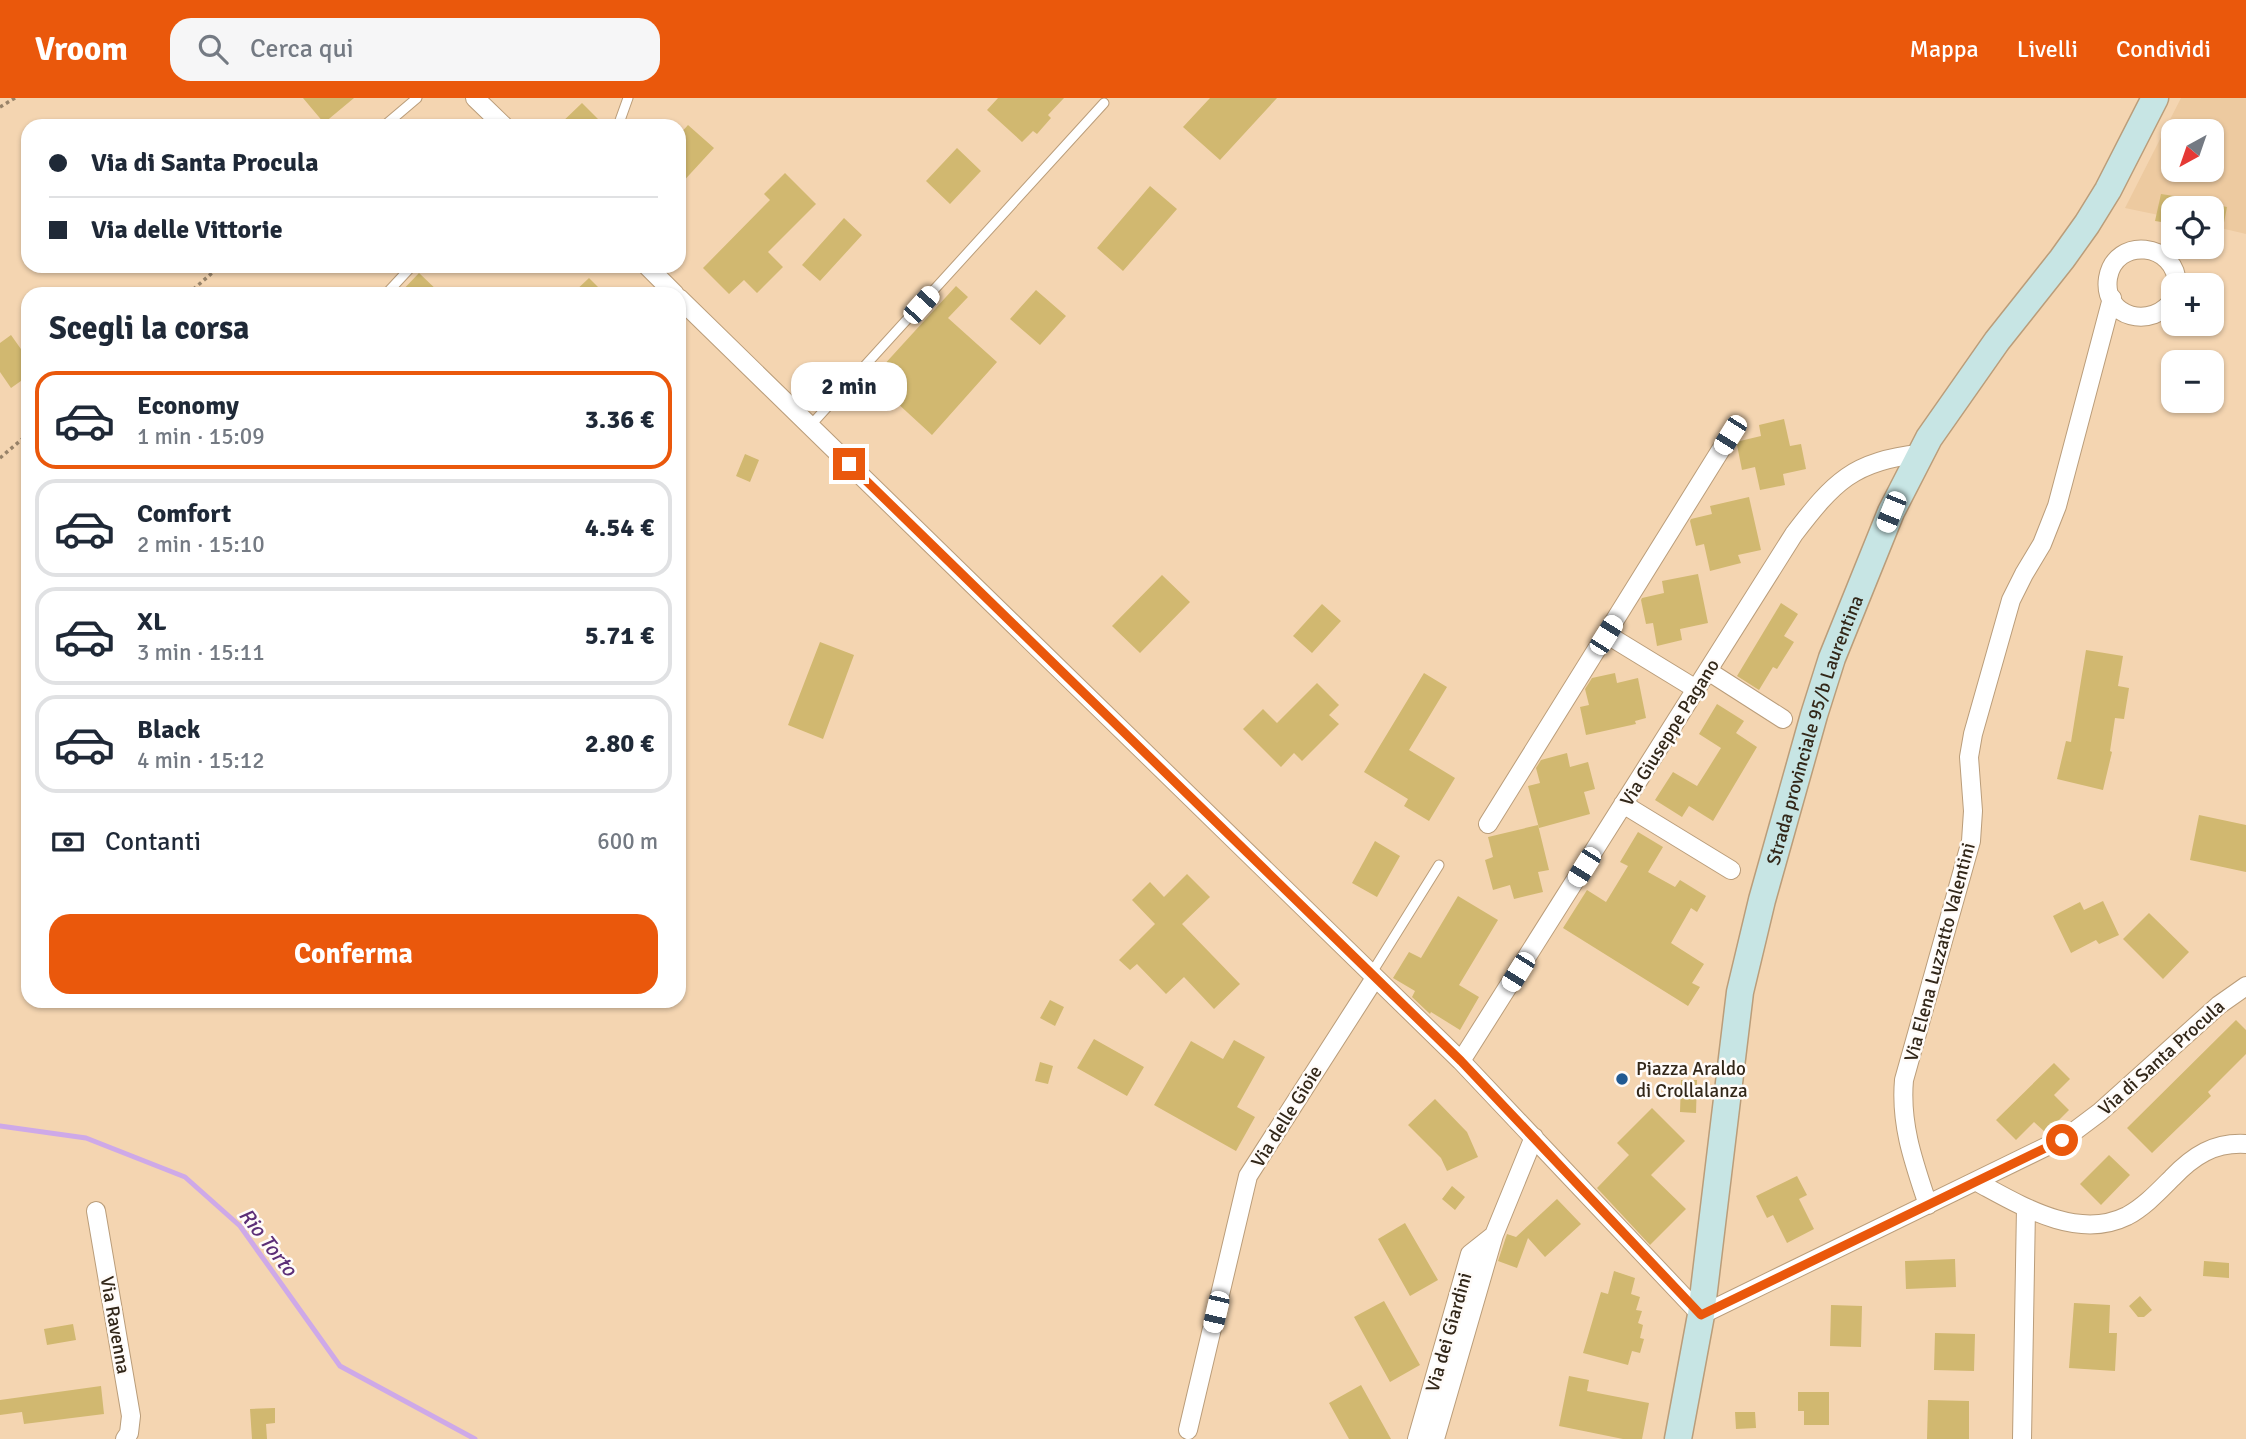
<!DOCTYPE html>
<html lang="it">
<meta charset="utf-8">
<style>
body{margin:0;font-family:Signika,sans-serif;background:#f6f6f7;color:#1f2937;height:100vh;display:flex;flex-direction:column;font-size:26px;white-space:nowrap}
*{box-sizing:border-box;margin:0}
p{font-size:23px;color:#747a83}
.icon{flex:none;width:38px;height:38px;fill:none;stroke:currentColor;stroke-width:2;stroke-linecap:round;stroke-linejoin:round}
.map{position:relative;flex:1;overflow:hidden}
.drawer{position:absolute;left:21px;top:189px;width:665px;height:721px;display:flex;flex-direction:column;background:#fff;border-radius:21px;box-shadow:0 2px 5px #0004}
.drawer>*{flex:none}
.guide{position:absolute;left:21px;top:21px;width:665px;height:154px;border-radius:21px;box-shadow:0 2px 5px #0004;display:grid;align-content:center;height:154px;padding:0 28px;background:#fff}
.needle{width:46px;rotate:220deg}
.fabs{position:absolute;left:2161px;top:21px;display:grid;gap:14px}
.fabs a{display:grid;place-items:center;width:63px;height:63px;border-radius:14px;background:#fff;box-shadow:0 2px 5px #0004;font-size:35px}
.end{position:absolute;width:32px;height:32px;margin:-16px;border:9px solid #ea580c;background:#fff;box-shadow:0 0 0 4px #fff}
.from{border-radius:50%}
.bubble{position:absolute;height:49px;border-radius:21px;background:#fff;box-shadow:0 2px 5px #0004;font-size:23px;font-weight:800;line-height:49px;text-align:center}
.car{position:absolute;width:21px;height:42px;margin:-21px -10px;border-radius:9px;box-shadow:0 0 5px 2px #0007;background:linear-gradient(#fff 24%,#345 0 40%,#fff 0 76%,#345 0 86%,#fff 0)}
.guide b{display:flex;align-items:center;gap:24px;height:66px;font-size:26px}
.guide b+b{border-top:2px solid #e0e1e3}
.guide i{width:18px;height:18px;background:#1f2937}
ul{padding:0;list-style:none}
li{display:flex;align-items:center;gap:21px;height:98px;margin:0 14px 10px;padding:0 14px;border:4px solid #e0e1e3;border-radius:21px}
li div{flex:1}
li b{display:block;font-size:26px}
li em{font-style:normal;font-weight:800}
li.current{border-color:#ea580c}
li>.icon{width:63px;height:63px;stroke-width:1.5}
h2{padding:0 28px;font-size:32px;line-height:84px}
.pay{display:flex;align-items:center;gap:18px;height:77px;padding:0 28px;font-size:26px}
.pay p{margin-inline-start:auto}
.primary-button{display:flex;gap:14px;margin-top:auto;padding:14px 28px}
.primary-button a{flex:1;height:80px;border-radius:21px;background:#ea580c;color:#fff;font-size:28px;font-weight:800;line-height:80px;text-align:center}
header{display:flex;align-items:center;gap:42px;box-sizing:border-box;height:98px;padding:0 35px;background:#ea580c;color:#fff}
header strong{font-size:33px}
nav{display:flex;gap:38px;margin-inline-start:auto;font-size:24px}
.search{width:490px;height:63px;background:#f6f6f7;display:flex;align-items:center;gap:18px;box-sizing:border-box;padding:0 24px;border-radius:21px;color:#747a83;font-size:26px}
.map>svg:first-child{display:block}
.built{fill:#edcaa0;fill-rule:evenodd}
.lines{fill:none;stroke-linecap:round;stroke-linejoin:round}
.stream{stroke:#cea9e8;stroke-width:5}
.building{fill:#d1b870}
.service-casing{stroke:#ba9d7a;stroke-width:11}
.minor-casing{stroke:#ba9d7a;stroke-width:20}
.secondary-casing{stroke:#ba9d7a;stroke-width:29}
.path{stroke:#988369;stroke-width:3.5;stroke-dasharray:3.5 3.5;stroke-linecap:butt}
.service{stroke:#fff;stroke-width:9}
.minor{stroke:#fff;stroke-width:18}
.secondary{stroke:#c7e5e4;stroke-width:26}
.route{stroke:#ea580c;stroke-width:9}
.poi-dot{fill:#215a92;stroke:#fffbf8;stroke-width:2.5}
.labels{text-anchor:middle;stroke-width:5;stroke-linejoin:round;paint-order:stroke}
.street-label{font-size:19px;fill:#322719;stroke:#fffbf8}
.poi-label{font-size:19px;fill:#322719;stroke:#fffbf8;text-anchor:start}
.water-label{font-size:21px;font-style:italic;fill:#5c2e77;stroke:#fffbf8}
</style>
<header>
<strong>Vroom</strong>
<div class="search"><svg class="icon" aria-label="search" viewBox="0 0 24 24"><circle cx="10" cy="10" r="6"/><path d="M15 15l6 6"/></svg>Cerca qui</div>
<nav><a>Mappa</a><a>Livelli</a><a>Condividi</a></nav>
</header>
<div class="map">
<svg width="2246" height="1341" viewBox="0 0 2246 1341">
<rect width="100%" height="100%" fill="#f4d5b1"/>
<path class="built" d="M2181,0H2246V136L2212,128V110H2174L2173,120L2125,110ZM2174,33H2212V72H2174Z"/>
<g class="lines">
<path class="stream" d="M0,1028L86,1040L185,1079L240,1128L340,1268L475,1341"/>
</g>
<path class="building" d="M303,0H354L324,25Z
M998,0H1064L1048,17L1051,20L1037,36L1033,33L1022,44L987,12Z
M1210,0H1277L1220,62L1183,29Z
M582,5L605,28H558Z
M688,27L714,50L679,88V37Z
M957,50L981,73L950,106L926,83Z
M785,75L816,106L768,154L783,169L757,195L744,182L729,196L703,170L770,102L764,96Z
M1150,88L1177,111L1123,173L1097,150Z
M2161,96L2174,98V126L2155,123Z
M2212,106L2227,109L2219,151L2212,150Z
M844,120L862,137L820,183L802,167Z
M419,175L441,196H399Z
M589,180L605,196H572Z
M956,188L968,199L948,220L997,264L932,337L871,281Z
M1036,192L1066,218L1040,247L1010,221Z
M11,237L28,261V278L11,290L0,274V245Z
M1784,321L1790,348L1801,346L1806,371L1783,376L1785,387L1760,392L1755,369L1742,372L1737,347L1740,343L1761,338L1759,327Z
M745,356L759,362L750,384L736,378Z
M1749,399L1761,452L1738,457L1741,465L1710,473L1704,446L1696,448L1690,423L1691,421L1712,416L1710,408Z
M1698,476L1708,525L1680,531L1682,542L1657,548L1653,525L1646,526L1641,502L1642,500L1664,495L1662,483Z
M1162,477L1190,504L1140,555L1112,528Z
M1781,505L1798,516L1784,538L1794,544L1777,571L1773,569L1759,592L1737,578Z
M1322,506L1341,523L1312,555L1293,538Z
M820,544L854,557L823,641L788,627Z
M2086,552L2123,558L2118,588L2129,590L2124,621L2115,620L2110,653L2112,654L2103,692L2057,681L2066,643L2071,644Z
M1424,575L1447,589L1409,652L1455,680L1429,723L1404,708L1408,701L1364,674Z
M1615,575L1617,585L1638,580L1646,620L1635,623L1636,626L1586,637L1580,609L1589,607L1585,591L1592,580Z
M1317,585L1339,607L1329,617L1339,626L1302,663L1294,655L1281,669L1243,631L1263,611L1277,625Z
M1717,606L1744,623L1736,635L1757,649L1713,723L1689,708L1682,719L1655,702L1673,674L1697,688L1706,674L1721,650L1699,636Z
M1567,655L1570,669L1588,664L1595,691L1584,694L1590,716L1539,730L1528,688L1540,685L1536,670L1541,662Z
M2199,717L2246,727V774L2190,762Z
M1538,727L1549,772L1538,774L1543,794L1514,801L1510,787L1493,792L1485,762L1493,759L1488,739Z
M1638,734L1663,749L1648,774L1675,789L1680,782L1706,798L1697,814L1691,810L1671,845L1704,866L1692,885L1700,889L1688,908L1563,830L1587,792L1606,804L1628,768L1620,764Z
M1375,743L1400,758L1377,799L1352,785Z
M1187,776L1210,799L1182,826L1240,886L1214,911L1184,879L1166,896L1137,866L1130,872L1119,862L1155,826L1132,802L1150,784L1164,799Z
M1458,798L1498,822L1459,887L1479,899L1460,932L1431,914L1430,916L1412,899L1415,893L1393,880L1409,854L1421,860Z
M2103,803L2119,837L2099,846L2096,842L2071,855L2053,818L2080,804L2084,812Z
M2149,815L2189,854L2163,881L2123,841Z
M1050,902L1064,909L1055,928L1040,920Z
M2236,922L2246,932V956L2208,994L2211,998L2152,1055L2127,1030Z
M1094,941L1144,969L1127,998L1077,970Z
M1234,942L1265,959L1237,1009L1255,1019L1236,1053L1154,1007L1191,943L1223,961Z
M1040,964L1053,968L1048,986L1035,983Z
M2054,965L2070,981L2054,997L2069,1012L2046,1035L2034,1024L2016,1042L1996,1022Z
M1681,982H1697L1696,1015L1680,1014Z
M1435,1001L1467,1034L1478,1059L1447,1073L1441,1060L1408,1027Z
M1652,1010L1685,1043L1651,1077L1686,1111L1650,1147L1597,1090L1629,1057L1617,1045Z
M2109,1057L2130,1077L2101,1107L2080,1086Z
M1797,1078L1807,1097L1799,1101L1814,1131L1787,1145L1773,1117L1767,1120L1756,1098Z
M1452,1088L1465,1099L1455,1112L1442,1101Z
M1557,1101L1581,1126L1545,1159L1528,1140L1517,1170L1498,1163L1507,1136L1516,1139Z
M1405,1125L1438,1182L1410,1198L1378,1141Z
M1955,1161L1956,1189L1906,1191L1905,1163Z
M2204,1163L2229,1165V1180L2203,1178Z
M1614,1173L1635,1180L1631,1196L1640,1199L1636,1212L1642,1213L1638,1225L1643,1227L1640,1240L1644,1241L1640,1255L1632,1253L1628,1267L1583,1255L1601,1194L1608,1196Z
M2140,1198L2152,1212L2144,1219H2138L2129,1208Z
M1384,1203L1420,1267L1390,1284L1354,1219Z
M2074,1205L2110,1207L2109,1235H2117L2115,1273L2069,1270Z
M1831,1207L1862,1208L1861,1249L1830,1248Z
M73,1226L76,1242L47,1247L44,1231Z
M1935,1235L1975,1236L1974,1273L1934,1272Z
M1569,1278L1589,1282L1587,1293L1649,1305L1642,1341H1623L1559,1328Z
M1361,1287L1391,1341H1349L1329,1305Z
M101,1288L104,1316L24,1326L22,1314L0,1317V1302Z
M1798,1294H1829V1327H1804V1313H1798Z
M1928,1302L1969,1303V1341H1927Z
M275,1310V1325L266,1326L267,1341H252L250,1311Z
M1735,1314H1755L1756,1330L1736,1331Z"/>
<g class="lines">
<g class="service-casing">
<path id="service" d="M384,28L417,0
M618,28L628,0
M386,196L412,168
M810,328L1104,5
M1371,876L1439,767"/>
</g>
<g class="minor-casing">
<path id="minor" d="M475,0L504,28
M647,168L675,196
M679,200L1461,963L1701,1217L2068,1038L2100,1014L2219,907L2246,888
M2174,200C2153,233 2102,220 2108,180C2115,138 2177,144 2177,187
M1606,536L1696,591
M1708,573L1783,621
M1623,706L1731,772
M1488,726L1730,337
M1461,963L1794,436C1833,385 1854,362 1920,356
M1977,1084C2020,1107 2077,1143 2127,1118C2144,1109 2158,1094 2172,1080C2193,1058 2214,1044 2246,1046
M1928,1107C1914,1065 1900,1027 1904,982L1971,743L1973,713L1969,659L1973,636L2011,502L2024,476L2042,446L2057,408L2112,200
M96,1113L131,1318L129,1335L125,1341
M1188,1332L1248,1078L1375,880
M1417,1341L1470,1156L1494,1137
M1435,1341L1494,1137L1534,1039
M2022,1341L2026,1110"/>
</g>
<g class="secondary-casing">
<g id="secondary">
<path id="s1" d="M1678,1341L1701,1217L1740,894L1762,802L1814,617L1832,560L1891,414L1929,340L1997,243L2062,161L2087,126L2108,92L2155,0"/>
</g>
</g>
<path class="path" d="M0,9L15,0
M188,196L220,168
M0,360L28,336"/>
<use href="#service" class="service"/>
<use href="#minor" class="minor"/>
<use href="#secondary" class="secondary"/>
</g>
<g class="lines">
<path class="route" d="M849,366L1461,963L1701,1217L2062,1042"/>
</g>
<circle class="poi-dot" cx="1622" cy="981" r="7"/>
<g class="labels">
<g class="street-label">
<text dy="7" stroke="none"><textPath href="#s1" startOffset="724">Strada provinciale 95/b Laurentina</textPath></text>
<text transform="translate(1669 634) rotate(-58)" y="7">Via Giuseppe Pagano</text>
<text transform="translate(1939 854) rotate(-75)" y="7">Via Elena Luzzatto Valentini</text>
<text transform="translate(2161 959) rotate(-42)" y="7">Via di Santa Procula</text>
<text transform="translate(1286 1018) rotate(-58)" y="7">Via delle Gioie</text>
<text transform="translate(116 1227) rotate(80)" y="7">Via Ravenna</text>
<text transform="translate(1448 1234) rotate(-74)" y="7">Via dei Giardini</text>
</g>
<g class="poi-label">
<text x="1636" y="977">Piazza Araldo<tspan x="1636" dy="22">di Crollalanza</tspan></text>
</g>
<g class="water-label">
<text transform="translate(268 1144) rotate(52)" y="7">Rio Torto</text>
</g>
</g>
</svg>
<div class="fabs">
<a><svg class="needle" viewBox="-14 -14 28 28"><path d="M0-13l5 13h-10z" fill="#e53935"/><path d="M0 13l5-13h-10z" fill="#747a83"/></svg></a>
<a><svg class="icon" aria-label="locate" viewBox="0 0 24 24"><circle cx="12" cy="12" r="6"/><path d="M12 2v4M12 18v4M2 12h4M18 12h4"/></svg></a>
<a>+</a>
<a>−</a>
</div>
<i class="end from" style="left:2062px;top:1042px"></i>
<i class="end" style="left:849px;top:366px"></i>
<div class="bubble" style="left:791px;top:264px;width:116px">2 min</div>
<i class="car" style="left:921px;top:207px;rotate:42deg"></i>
<i class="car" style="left:1730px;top:337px;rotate:212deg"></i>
<i class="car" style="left:1891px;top:414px;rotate:202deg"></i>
<i class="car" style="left:1606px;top:537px;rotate:32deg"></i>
<i class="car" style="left:1584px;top:769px;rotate:212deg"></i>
<i class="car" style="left:1518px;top:874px;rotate:212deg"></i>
<i class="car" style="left:1216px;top:1214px;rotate:193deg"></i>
<div class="guide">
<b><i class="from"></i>Via di Santa Procula</b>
<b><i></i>Via delle Vittorie</b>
</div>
<section class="drawer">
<h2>Scegli la corsa</h2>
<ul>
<li class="current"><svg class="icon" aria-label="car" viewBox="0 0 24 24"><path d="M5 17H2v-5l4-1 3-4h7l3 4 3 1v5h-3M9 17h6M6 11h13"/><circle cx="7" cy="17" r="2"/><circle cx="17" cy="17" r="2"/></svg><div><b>Economy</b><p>1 min · 15:09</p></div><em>3.36 €</em></li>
<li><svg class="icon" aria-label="car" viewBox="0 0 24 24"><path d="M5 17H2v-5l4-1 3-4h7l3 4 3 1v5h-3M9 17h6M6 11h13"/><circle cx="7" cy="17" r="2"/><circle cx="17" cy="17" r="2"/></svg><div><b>Comfort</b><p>2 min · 15:10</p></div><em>4.54 €</em></li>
<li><svg class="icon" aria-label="car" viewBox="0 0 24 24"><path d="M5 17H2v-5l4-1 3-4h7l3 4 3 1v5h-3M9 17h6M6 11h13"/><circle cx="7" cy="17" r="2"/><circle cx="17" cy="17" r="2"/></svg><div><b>XL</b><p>3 min · 15:11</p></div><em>5.71 €</em></li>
<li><svg class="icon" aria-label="car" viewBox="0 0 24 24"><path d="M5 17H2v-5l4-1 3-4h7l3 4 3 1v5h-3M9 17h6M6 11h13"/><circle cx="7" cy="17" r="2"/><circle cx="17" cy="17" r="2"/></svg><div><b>Black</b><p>4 min · 15:12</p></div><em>2.80 €</em></li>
</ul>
<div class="pay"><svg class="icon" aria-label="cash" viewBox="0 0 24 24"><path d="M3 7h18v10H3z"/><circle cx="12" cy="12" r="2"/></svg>Contanti<p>600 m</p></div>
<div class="primary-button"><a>Conferma</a></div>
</section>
</div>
